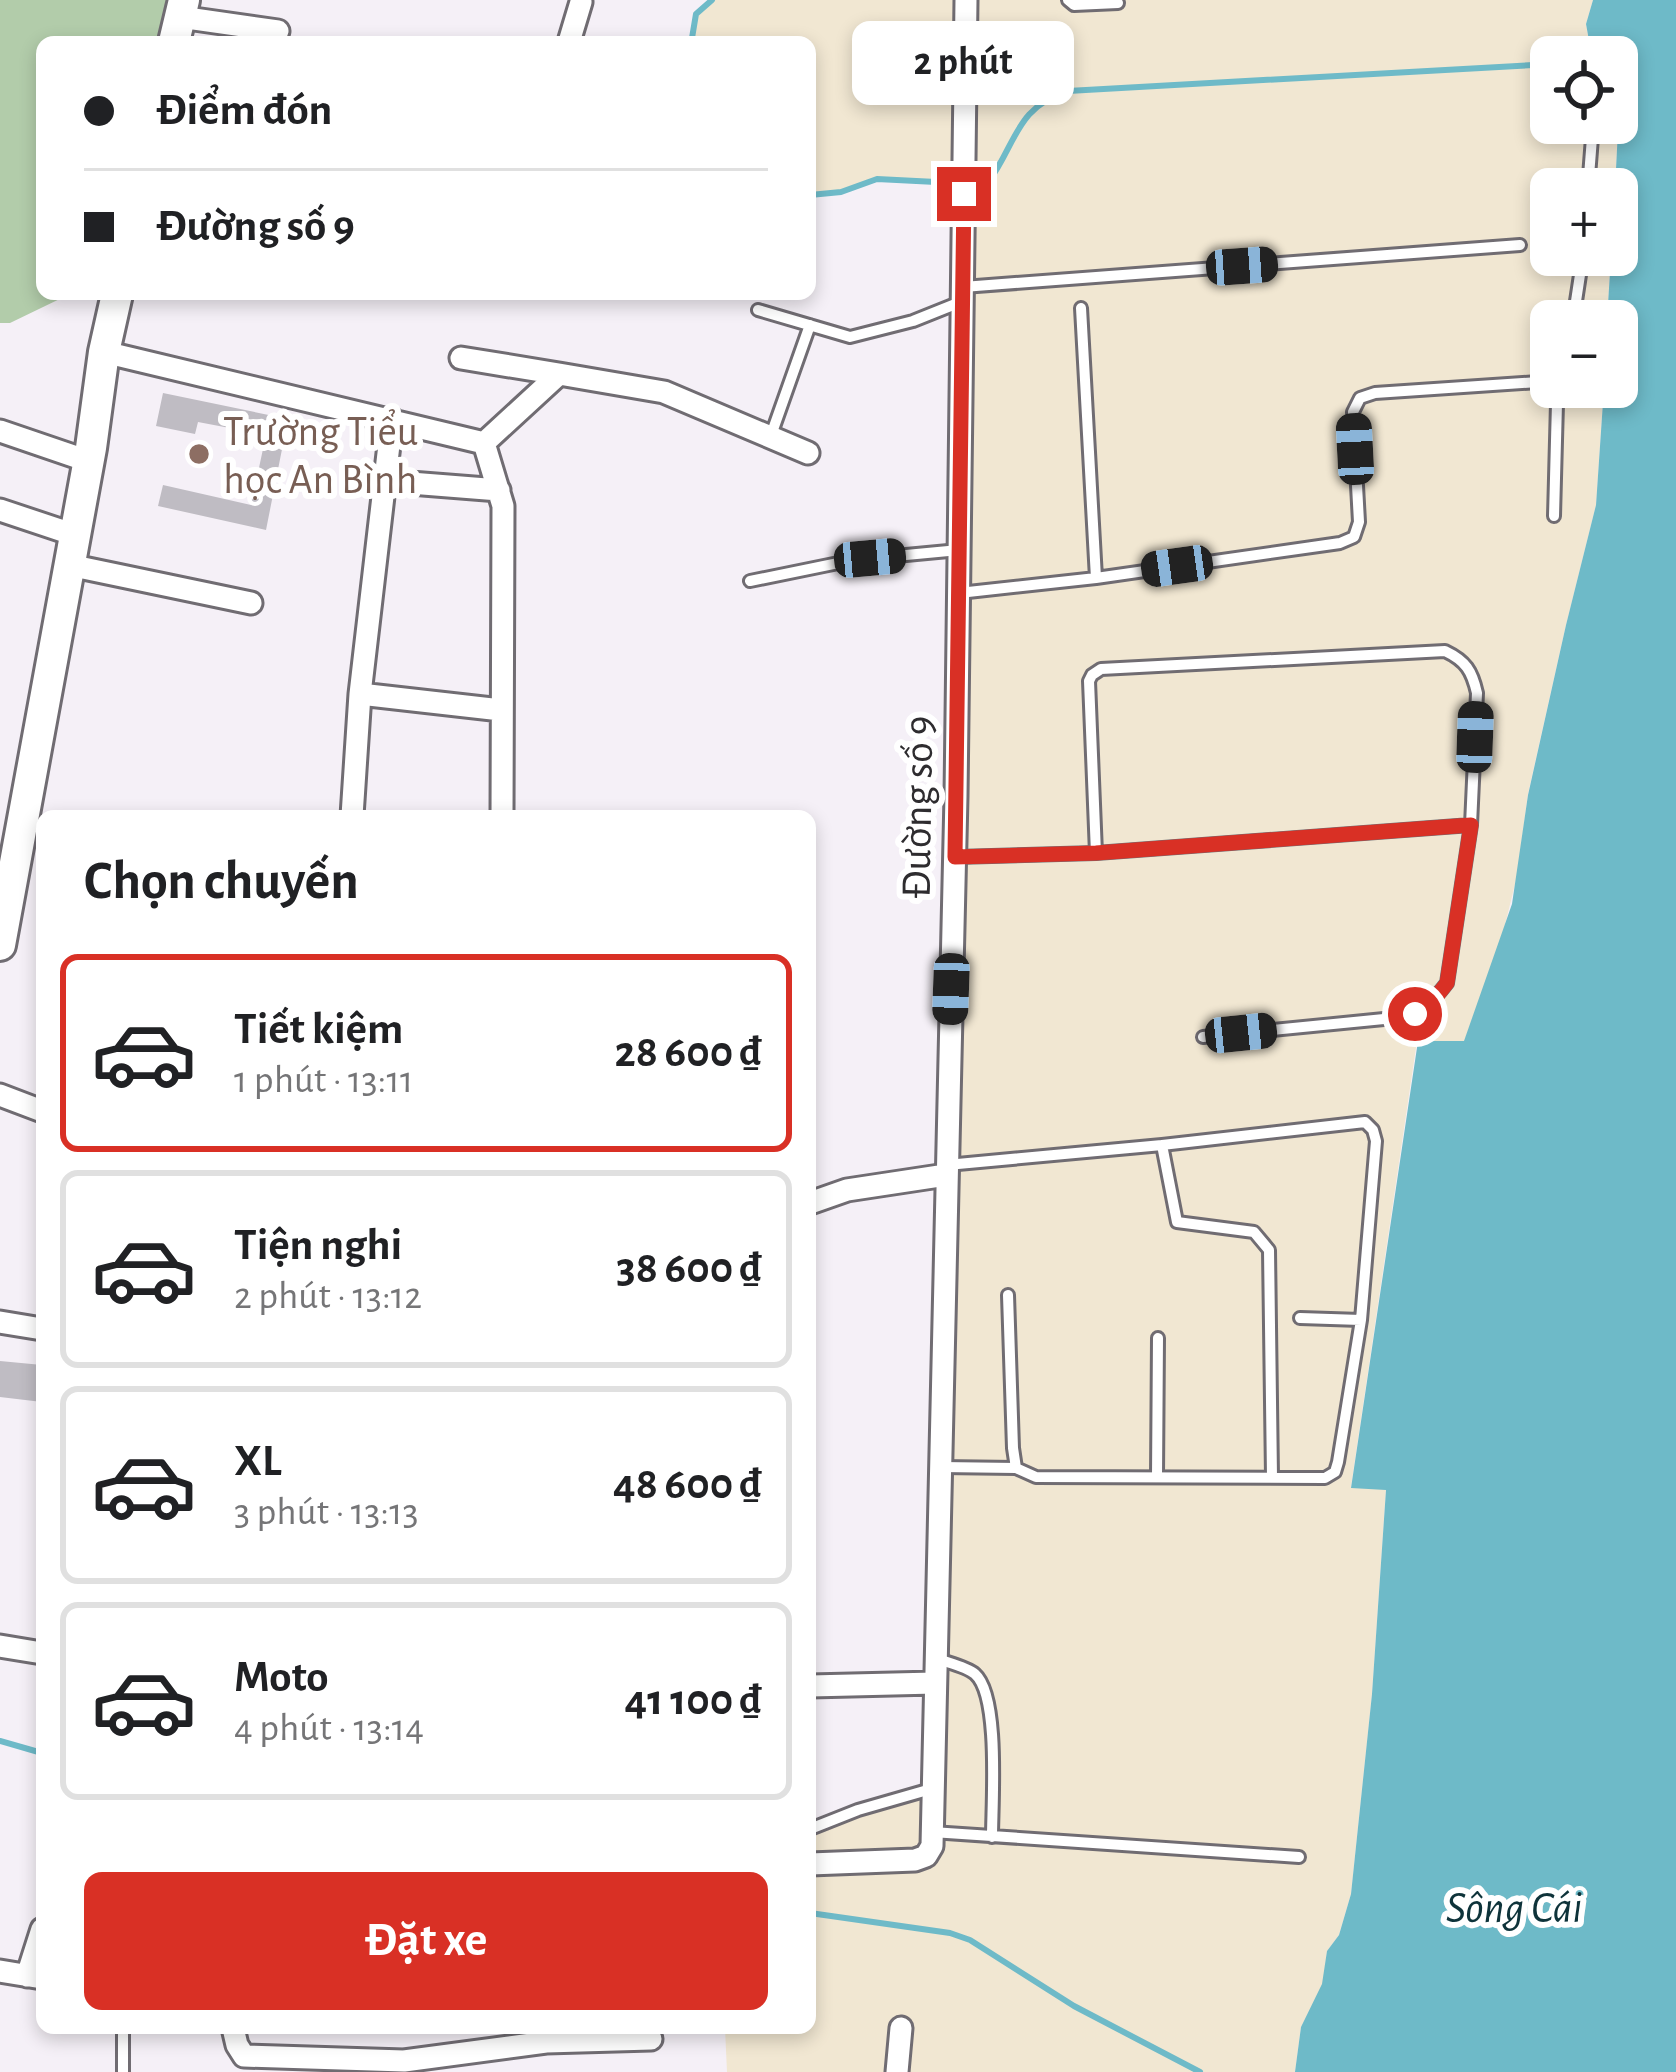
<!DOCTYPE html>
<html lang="vi">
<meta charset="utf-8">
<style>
body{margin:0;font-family:"Alegreya Sans",sans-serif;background:#f6f6f6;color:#202124;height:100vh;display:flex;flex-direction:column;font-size:45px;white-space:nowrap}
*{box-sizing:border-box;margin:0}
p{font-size:39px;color:#757577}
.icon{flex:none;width:66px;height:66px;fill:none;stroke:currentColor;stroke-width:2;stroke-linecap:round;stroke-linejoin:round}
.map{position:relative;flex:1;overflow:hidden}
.sheet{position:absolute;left:36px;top:810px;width:780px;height:1224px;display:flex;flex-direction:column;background:#fff;border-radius:18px;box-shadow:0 6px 18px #0003}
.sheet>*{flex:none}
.banner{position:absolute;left:36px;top:36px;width:780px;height:264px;border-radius:18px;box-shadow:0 6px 18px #0003;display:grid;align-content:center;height:264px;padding:0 48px;background:#fff}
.controls{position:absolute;left:1530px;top:36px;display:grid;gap:24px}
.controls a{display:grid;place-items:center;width:108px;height:108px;border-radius:18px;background:#fff;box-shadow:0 6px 18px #0003;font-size:60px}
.end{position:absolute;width:54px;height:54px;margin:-27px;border:15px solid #d93025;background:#fff;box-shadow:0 0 0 6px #fff}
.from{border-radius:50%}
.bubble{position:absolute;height:84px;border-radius:18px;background:#fff;box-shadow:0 6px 18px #0003;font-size:39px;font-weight:700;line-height:84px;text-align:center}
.car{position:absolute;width:36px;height:72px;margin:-36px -18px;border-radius:15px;box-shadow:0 0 9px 3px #0007;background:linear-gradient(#222 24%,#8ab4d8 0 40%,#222 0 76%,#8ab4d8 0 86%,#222 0)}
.banner b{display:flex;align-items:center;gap:42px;height:114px;font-size:45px}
.banner b+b{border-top:3px solid #e0e0e0}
.banner i{width:30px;height:30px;background:#202124}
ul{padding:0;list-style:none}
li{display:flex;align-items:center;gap:36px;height:198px;margin:0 24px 18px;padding:0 24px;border:6px solid #e0e0e0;border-radius:18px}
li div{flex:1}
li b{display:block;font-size:45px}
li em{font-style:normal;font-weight:700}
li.on{border-color:#d93025}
li>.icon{width:108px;height:108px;stroke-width:1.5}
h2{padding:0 48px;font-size:54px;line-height:144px}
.primary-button{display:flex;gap:24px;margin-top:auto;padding:24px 48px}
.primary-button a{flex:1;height:138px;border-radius:18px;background:#d93025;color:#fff;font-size:48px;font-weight:700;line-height:138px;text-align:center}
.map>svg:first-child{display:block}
.industrial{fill:#f1e7d2}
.green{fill:#b2ccaa}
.water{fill:#6ebac8}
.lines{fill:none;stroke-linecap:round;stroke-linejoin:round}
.stream{stroke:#6ebac8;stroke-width:6}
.building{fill:#bfbcc3}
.lane-casing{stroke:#706c72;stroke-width:16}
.street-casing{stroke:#706c72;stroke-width:27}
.secondary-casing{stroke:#706c72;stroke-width:36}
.lane{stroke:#fff;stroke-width:10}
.street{stroke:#fff;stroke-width:21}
.secondary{stroke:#fff;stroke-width:30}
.route{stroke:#d93025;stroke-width:15}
.education-dot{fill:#8d6e63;stroke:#fff;stroke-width:4.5}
.labels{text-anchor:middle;stroke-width:12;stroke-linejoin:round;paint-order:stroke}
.education-label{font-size:42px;fill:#785e54;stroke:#fff;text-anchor:start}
.street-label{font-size:42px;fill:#2e2c2f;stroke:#fff}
.water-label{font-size:45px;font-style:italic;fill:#0e333a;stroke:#fff}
</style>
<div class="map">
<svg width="1676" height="2072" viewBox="0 0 1676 2072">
<rect width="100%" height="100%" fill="#f5f0f7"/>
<path class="industrial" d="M712,0H1593L1586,24L1592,57H1551V123H1617V116L1618,129L1615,189H1551V255H1611L1607,321H1551V387H1604L1596,505L1566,625L1528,794L1517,876L1503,933L1464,1042L1417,1041L1351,1487L1386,1489L1372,1694L1351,1894L1339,1935L1327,1951L1323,1984L1301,2027L1295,2072H727L725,2028H810V1836L859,1817L938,1793L970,181L877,179L841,192L810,195V42H695L692,38L696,14Z"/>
<path class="green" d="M0,0H173L163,42H42V294H70L10,323H0Z"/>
<path class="water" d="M1593,0H1676V2072H1295L1301,2027L1322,1984L1327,1951L1339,1935L1351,1894L1372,1694L1386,1490L1351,1488L1418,1041H1464L1512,904L1528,795L1566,625L1596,505L1604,387H1617V321H1607L1611,255H1617V189H1615L1618,129L1617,57H1592L1586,24Z"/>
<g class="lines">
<path class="stream" d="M695,42L692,38L696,14L712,0
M810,195L841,192L877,179L936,182L989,181C1016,144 1016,107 1068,91L1551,64
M0,1741L42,1753
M810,1913L950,1933L970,1940L1074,2006L1200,2072"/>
</g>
<path class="building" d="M163,393L288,419L266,530L158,506L163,485L251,505L266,435L198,422L195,434L156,426Z
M0,1361L42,1365V1402L0,1397Z"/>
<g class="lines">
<g class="lane-casing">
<path id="lane" d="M1068,0L1074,5L1118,3
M1588,189L1593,125
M963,287L1520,245
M1081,308L1096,578
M758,310L850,337L913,321L963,301
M1573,321L1583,255
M770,438L810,325
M750,581L853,560L959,550
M959,593L1096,578L1340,543L1354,537L1359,522L1353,412L1360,398L1375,393L1538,382L1552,388L1557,403L1554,516
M956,857L1096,853L1471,825L1477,693C1472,671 1466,661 1445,651L1101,669L1092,675L1089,681L1096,853
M1203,1037L1394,1018C1419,1013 1432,1003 1447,983L1471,825
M1162,1145L1177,1222L1254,1232L1269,1250L1272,1477
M947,1165L1162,1145L1365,1122L1373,1130L1376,1141L1361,1320L1338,1462L1335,1472L1325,1478L1036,1477L1016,1468L1013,1448L1008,1295
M1300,1318L1361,1320
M941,1467L1016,1468
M1157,1476L1158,1338
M938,1659C949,1663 967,1667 975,1674C1000,1696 992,1803 992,1837
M810,1829L858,1810L931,1789
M932,1832L1299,1857
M123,2072V2028"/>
</g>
<g class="street-casing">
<path id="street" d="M180,17L278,31
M569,42L581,2
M104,352L484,443L503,506L502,816
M461,358L559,374
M0,431L88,461
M484,443L559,374L664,392L808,453
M385,481L499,490
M0,510L75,535
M69,565L251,603
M360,694L501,710
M352,816L360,694L392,419
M0,1095L42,1111
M810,1203L847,1190L946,1175
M0,1322L42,1329
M0,1646L42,1653
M810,1686L935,1683
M810,1864L915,1860L926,1856L932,1846L956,796L966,0
M0,1971L42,1978
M27,1976L42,1929
M233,2028L237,2045L244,2056L404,2061L546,2042L651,2039
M897,2072L901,2028"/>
</g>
<g class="secondary-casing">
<path id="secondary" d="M174,42L184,0
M0,945L91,448L104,352L117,294"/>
</g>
<use href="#lane" class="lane"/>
<use href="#street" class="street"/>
<use href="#secondary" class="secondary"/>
</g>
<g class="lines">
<path class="route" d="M964,194L955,857L1096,853L1471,825L1447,983L1433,1001L1415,1014"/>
</g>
<circle class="education-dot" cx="199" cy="454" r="12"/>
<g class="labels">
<g class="education-label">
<text x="223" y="445">Trường Tiểu<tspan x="223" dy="48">học An Bình</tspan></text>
</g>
<g class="street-label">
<text transform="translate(916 807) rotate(-89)" y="15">Đường số 9</text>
</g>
<g class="water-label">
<text x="1514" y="1922">Sông Cái</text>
</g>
</g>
</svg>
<div class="controls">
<a><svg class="icon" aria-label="locate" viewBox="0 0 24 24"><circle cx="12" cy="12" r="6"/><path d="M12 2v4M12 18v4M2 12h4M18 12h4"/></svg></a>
<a>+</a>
<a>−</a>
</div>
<i class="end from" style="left:1415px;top:1014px"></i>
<i class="end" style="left:964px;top:194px"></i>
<div class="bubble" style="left:852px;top:21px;width:222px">2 phút</div>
<i class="car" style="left:1242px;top:266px;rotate:86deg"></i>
<i class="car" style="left:1355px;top:449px;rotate:357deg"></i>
<i class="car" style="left:870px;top:558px;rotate:85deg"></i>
<i class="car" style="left:1177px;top:566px;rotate:262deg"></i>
<i class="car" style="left:1475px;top:737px;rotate:2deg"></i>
<i class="car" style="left:951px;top:989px;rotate:182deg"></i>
<i class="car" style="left:1241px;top:1033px;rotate:84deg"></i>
<div class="banner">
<b><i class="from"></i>Điểm đón</b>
<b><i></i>Đường số 9</b>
</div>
<section class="sheet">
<h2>Chọn chuyến</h2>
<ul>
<li class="on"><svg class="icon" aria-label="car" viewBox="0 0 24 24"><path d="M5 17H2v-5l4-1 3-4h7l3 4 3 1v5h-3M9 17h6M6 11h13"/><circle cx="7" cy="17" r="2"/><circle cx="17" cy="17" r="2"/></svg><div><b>Tiết kiệm</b><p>1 phút · 13:11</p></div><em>28 600 ₫</em></li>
<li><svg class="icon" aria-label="car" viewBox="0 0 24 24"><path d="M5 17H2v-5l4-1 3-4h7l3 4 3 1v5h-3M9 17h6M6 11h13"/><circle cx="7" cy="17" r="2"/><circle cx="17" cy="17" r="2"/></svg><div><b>Tiện nghi</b><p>2 phút · 13:12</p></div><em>38 600 ₫</em></li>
<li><svg class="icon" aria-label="car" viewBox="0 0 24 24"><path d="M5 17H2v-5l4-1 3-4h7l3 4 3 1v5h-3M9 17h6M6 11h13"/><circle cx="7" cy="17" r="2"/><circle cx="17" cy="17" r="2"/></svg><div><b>XL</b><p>3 phút · 13:13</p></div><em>48 600 ₫</em></li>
<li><svg class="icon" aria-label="car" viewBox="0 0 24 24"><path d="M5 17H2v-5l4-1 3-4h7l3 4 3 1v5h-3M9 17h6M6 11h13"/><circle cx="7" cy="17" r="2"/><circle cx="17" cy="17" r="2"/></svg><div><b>Moto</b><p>4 phút · 13:14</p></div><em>41 100 ₫</em></li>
</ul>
<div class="primary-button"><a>Đặt xe</a></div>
</section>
</div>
